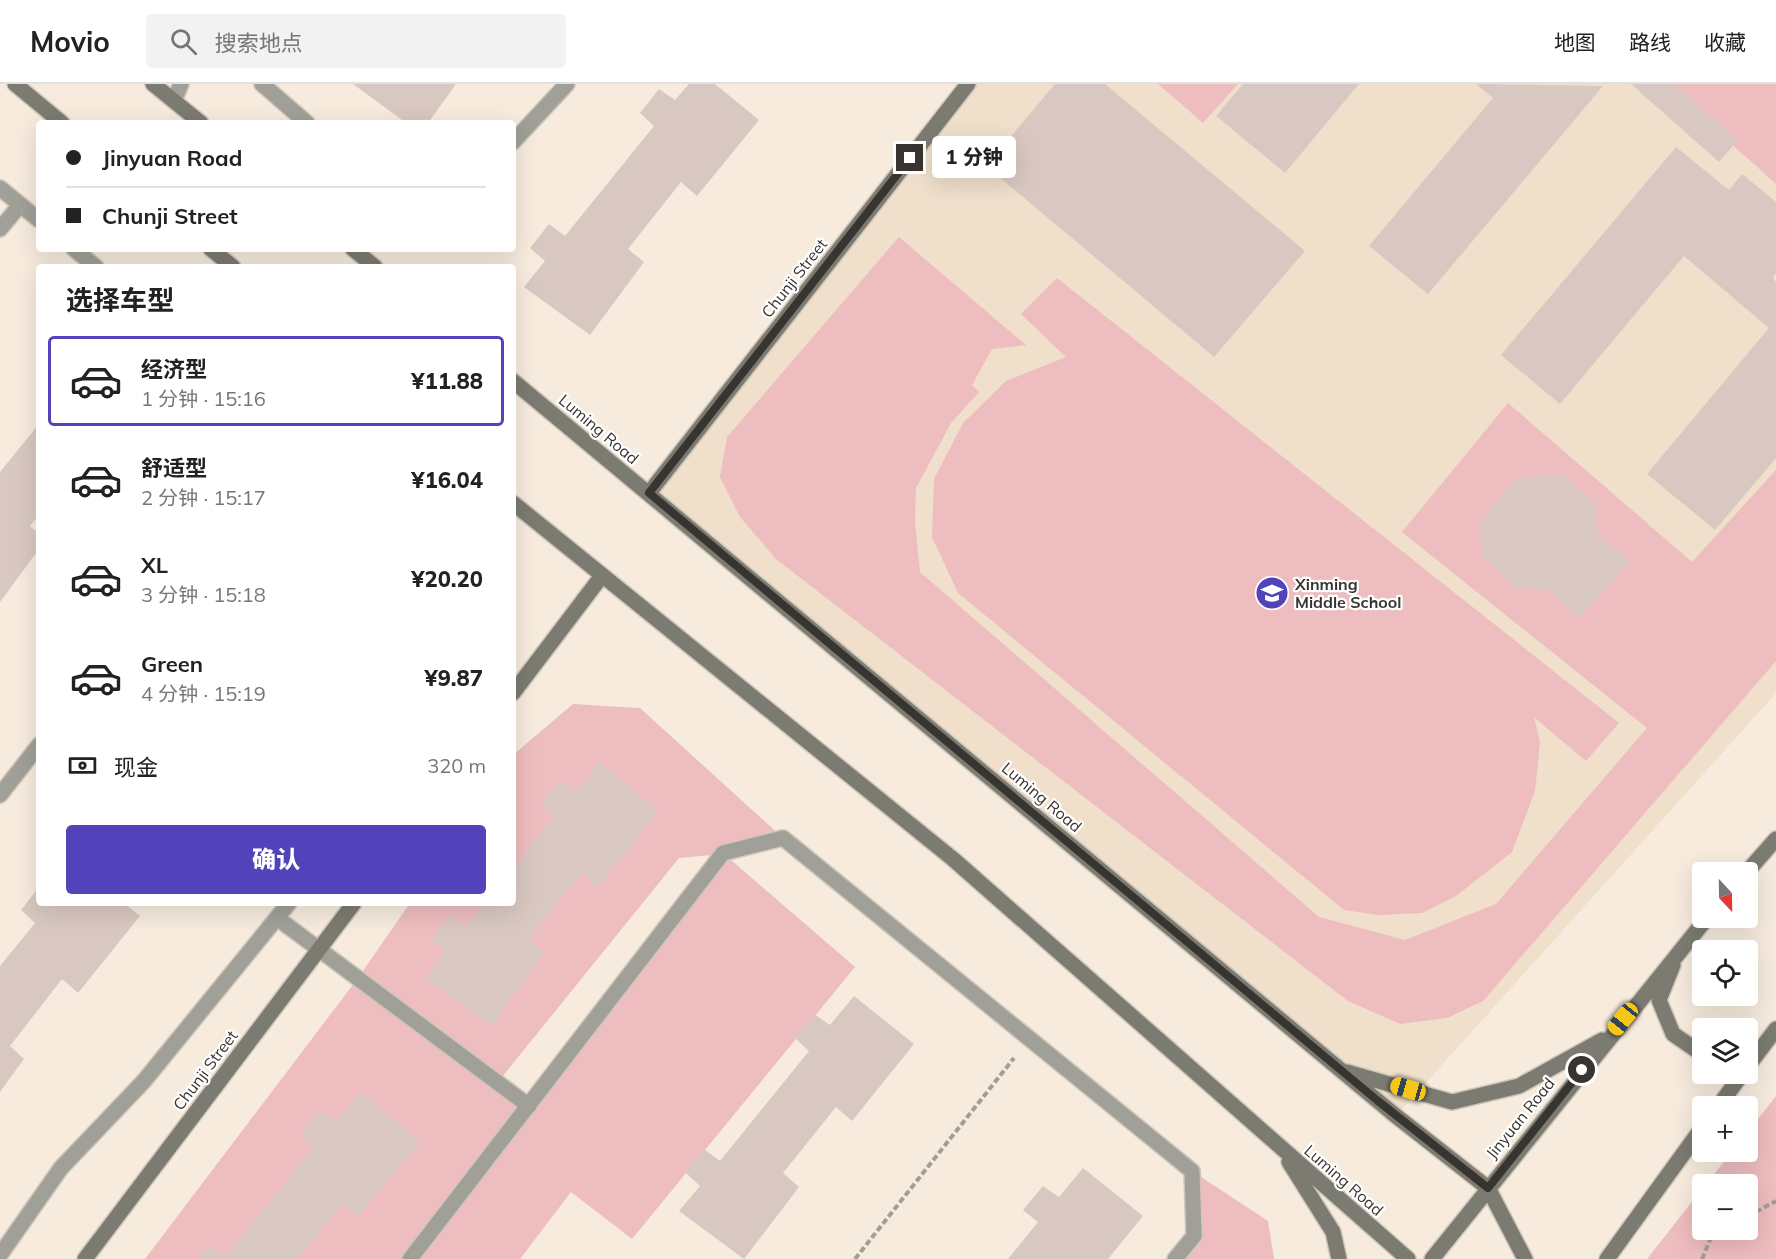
<!DOCTYPE html>
<html lang="zh">
<meta charset="utf-8">
<style>
body{margin:0;font-family:Mulish,"Noto Sans SC",sans-serif;background:#f2f2f2;color:#222;height:100vh;display:flex;flex-direction:column;font-size:22px;white-space:nowrap}
*{box-sizing:border-box;margin:0}
p{font-size:20px;color:#767676}
.icon{flex:none;width:33px;height:33px;fill:none;stroke:currentColor;stroke-width:2;stroke-linecap:round;stroke-linejoin:round}
.map{position:relative;flex:1;overflow:hidden}
.sheet{position:absolute;left:36px;top:180px;width:480px;height:642px;display:flex;flex-direction:column;background:#fff;border-radius:6px;box-shadow:0 6px 24px #0002}
.sheet>*{flex:none}
.guide{position:absolute;left:36px;top:36px;width:480px;height:132px;border-radius:6px;box-shadow:0 6px 24px #0002;display:grid;align-content:center;height:132px;padding:0 30px;background:#fff}
.needle{width:39px;rotate:158deg}
.buttons{position:absolute;left:1692px;top:778px;display:grid;gap:12px}
.buttons a{display:grid;place-items:center;width:66px;height:66px;border-radius:6px;background:#fff;box-shadow:0 6px 24px #0002;font-size:30px}
.end{position:absolute;width:27px;height:27px;margin:-14px;border:8px solid #38342f;background:#fff;box-shadow:0 0 0 3px #fff}
.from{border-radius:50%}
.bubble{position:absolute;height:42px;border-radius:6px;background:#fff;box-shadow:0 6px 24px #0002;font-size:20px;font-weight:800;line-height:42px;text-align:center}
.car{position:absolute;width:18px;height:36px;margin:-18px -9px;border-radius:8px;box-shadow:0 0 4px 2px #0007;background:linear-gradient(#f5c518 24%,#345 0 40%,#f5c518 0 76%,#345 0 86%,#f5c518 0)}
.guide b{display:flex;align-items:center;gap:21px;height:57px;font-size:22px}
.guide b+b{border-top:2px solid #e0e0e0}
.guide i{width:15px;height:15px;background:#222}
ul{padding:0;list-style:none}
li{display:flex;align-items:center;gap:18px;height:90px;margin:0 12px 9px;padding:0 18px;border:3px solid transparent;border-radius:6px}
li div{flex:1}
li b{display:block;font-size:22px}
li em{font-style:normal;font-weight:800}
li.on{border-color:#5243ba}
li>.icon{width:54px;height:54px;stroke-width:1.5}
h2{padding:0 30px;font-size:27px;line-height:72px}
.pay{display:flex;align-items:center;gap:15px;height:66px;padding:0 30px;font-size:22px}
.pay p{margin-inline-start:auto}
.action{display:flex;gap:12px;margin-top:auto;padding:12px 30px}
.action a{flex:1;height:69px;border-radius:6px;background:#5243ba;color:#fff;font-size:24px;font-weight:800;line-height:69px;text-align:center}
header{display:flex;align-items:center;gap:36px;box-sizing:border-box;height:84px;padding:0 30px;background:#fff;border-bottom:2px solid #e0e0e0}
header strong{font-size:28px}
nav{display:flex;gap:33px;margin-inline-start:auto;font-size:21px}
.search{width:420px;height:54px;background:#f2f2f2;display:flex;align-items:center;gap:15px;box-sizing:border-box;padding:0 21px;border-radius:6px;color:#767676;font-size:22px}
.map>svg:first-child{display:block}
.built{fill:#efdfcb}
.green{fill:#eebdbf;fill-rule:evenodd}
.building{fill:#d9c8c1}
.lines{fill:none;stroke-linecap:round;stroke-linejoin:round}
.lane-casing{stroke:#d0c6ba;stroke-width:18}
.secondary-casing{stroke:#d0c6ba;stroke-width:18}
.path{stroke:#a59d93;stroke-width:4;stroke-dasharray:6 3;stroke-linecap:butt}
.lane{stroke:#a0a099;stroke-width:15}
.secondary{stroke:#7b7b71;stroke-width:15}
.route{stroke:#38342f;stroke-width:8}
.labels{text-anchor:middle;stroke-width:4.5;stroke-linejoin:round;paint-order:stroke}
.street-label{font-size:16px;fill:#38342f;stroke:#fff}
.poi-label{font-size:16px;font-weight:bold;fill:#38342f;stroke:#fff;text-anchor:start}
</style>
<header>
<strong>Movio</strong>
<div class="search"><svg class="icon" aria-label="search" viewBox="0 0 24 24"><circle cx="10" cy="10" r="6"/><path d="M15 15l6 6"/></svg>搜索地点</div>
<nav><a>地图</a><a>路线</a><a>收藏</a></nav>
</header>
<div class="map">
<svg width="1776" height="1175" viewBox="0 0 1776 1175">
<rect width="100%" height="100%" fill="#f6ebdd"/>
<path class="built" d="M968,0H1776V609L1396,1032L649,409Z"/>
<path class="green" d="M1158,0H1238L1203,39Z
M1665,0H1776V100Z
M899,153L1026,261L992,265L972,301L979,308L951,339L916,404L915,439L920,488L1319,833L1405,856L1496,820L1647,644L1402,448L1508,319L1692,478L1776,386V577L1483,917L1447,934L1400,940L1348,917L776,475L740,433L720,393L727,353Z
M1057,194L1619,639L1586,677L1534,633L1540,658L1535,707L1512,768L1456,812L1422,829L1378,831L1344,826L958,509L932,453L934,395L963,339L1006,297L1066,273L1021,230Z
M573,620L640,624L783,754L724,770L855,883L632,1155L571,1108L520,1175H145L358,894L410,819H513V671ZM722,770L528,1021L498,998L679,774Z
M1776,1012V1175H1647L1702,1105V1146H1748V1101H1705L1732,1068H1748V1048Z
M1192,1087L1268,1137L1274,1175H1175L1194,1152Z"/>
<path class="building" d="M353,0H456L428,39H406Z
M689,0H715L759,36L697,112L681,98L628,165L644,178L590,251L524,203L545,177L530,164L549,140L565,152L654,42L640,29L659,5L675,16Z
M1055,0H1105L1305,167L1214,273L986,82Z
M1243,0H1359L1285,89L1216,32Z
M1476,0L1603,2L1428,210L1369,162L1493,14Z
M1631,0H1674L1738,56L1719,78Z
M1676,63L1729,106L1742,90L1776,118V189L1773,194L1776,198V374L1715,446L1647,390L1769,244L1684,172L1560,320L1501,271Z
M39,340V431L30,442L39,450V465L0,518V388Z
M1562,390L1596,420L1597,449L1630,478L1579,534L1546,505L1516,504L1483,473L1479,440L1516,395Z
M600,678L659,727L597,803L581,789L529,855L544,869L491,942L425,894L445,868L431,855L450,831L465,843L485,819H513V784L554,733L540,720L560,696L576,708Z
M39,803V819H124L140,832L78,909L62,895L10,962L24,975L0,1008V882L35,839L21,826Z
M854,912L914,960L852,1037L836,1023L783,1089L799,1103L744,1175L679,1127L700,1102L685,1088L704,1065L720,1077L809,967L795,954L814,930L830,941Z
M360,1008L420,1057L358,1133L342,1119L298,1175H199L210,1161L225,1173L314,1063L300,1050L319,1026L336,1038Z
M1083,1084L1143,1132L1108,1175H1008L1038,1138L1023,1126L1043,1102L1059,1113Z"/>
<g class="lines">
<g class="lane-casing">
<path id="lane" d="M262,0L307,39
M174,17L181,0
M513,58L567,0
M0,104L39,136
M0,145L20,121
M74,165L96,183
M0,711L39,661
M277,834L529,1022
M0,1171L61,1084L144,997L289,819
M410,1175L723,769L783,754L1192,1087L1194,1152L1175,1175"/>
</g>
<g class="secondary-casing">
<path id="secondary" d="M15,0L62,39
M153,0L201,39
M211,165L233,183
M353,165L375,183
M513,297L1396,1032L1488,1104L1525,1175
M649,409L968,0
M513,419L953,775L1408,1175
M513,609L601,493
M1746,789L1776,755
M1673,881L1659,916L1673,950L1702,970
M1748,982L1776,945
M1347,988L1452,1018L1519,1002L1602,956
M1718,1023L1742,990
M1289,1078L1333,1148L1339,1175
M85,1175L354,819
M1432,1175L1707,834
M1607,1175L1702,1044"/>
</g>
<path class="path" d="M1748,1132L1776,1117
M855,1175L1014,974
M1702,1175L1712,1151L1722,1146"/>
<use href="#lane" class="lane"/>
<use href="#secondary" class="secondary"/>
</g>
<g class="lines">
<path class="route" d="M910,74L649,409L1378,1017L1488,1104L1582,986"/>
</g>
<defs>
<g id="school-disc" transform="scale(1.725)"><circle r="9.5" fill="#5243ba" stroke="#fff"/><path d="M0-5L7-2L0 1L-7-2ZM-4 1L0 2.5L4 1V4Q0 6-4 4Z" fill="#fff"/></g>
</defs>
<g fill-rule="evenodd">
<use href="#school-disc" x="1272" y="509"/>
</g>
<g class="labels">
<g class="street-label">
<text transform="translate(794 194) rotate(-52)" y="6">Chunji Street</text>
<text transform="translate(599 345) rotate(40)" y="6">Luming Road</text>
<text transform="translate(1042 713) rotate(40)" y="6">Luming Road</text>
<text transform="translate(205 986) rotate(-53)" y="6">Chunji Street</text>
<text transform="translate(1520 1034) rotate(-51)" y="6">Jinyuan Road</text>
<text transform="translate(1344 1096) rotate(41)" y="6">Luming Road</text>
</g>
<g class="poi-label">
<text x="1295" y="506">Xinming<tspan x="1295" dy="18">Middle School</tspan></text>
</g>
</g>
</svg>
<div class="buttons">
<a><svg class="needle" viewBox="-14 -14 28 28"><path d="M0-13l5 13h-10z" fill="#e53935"/><path d="M0 13l5-13h-10z" fill="#767676"/></svg></a>
<a><svg class="icon" aria-label="locate" viewBox="0 0 24 24"><circle cx="12" cy="12" r="6"/><path d="M12 2v4M12 18v4M2 12h4M18 12h4"/></svg></a>
<a><svg class="icon" aria-label="layers" viewBox="0 0 24 24"><path d="M12 4l9 5-9 5-9-5zM3 14l9 5 9-5"/></svg></a>
<a>+</a>
<a>−</a>
</div>
<i class="end from" style="left:1582px;top:986px"></i>
<i class="end" style="left:910px;top:74px"></i>
<div class="bubble" style="left:932px;top:52px;width:84px">1 分钟</div>
<i class="car" style="left:1623px;top:935px;rotate:219deg"></i>
<i class="car" style="left:1408px;top:1005px;rotate:286deg"></i>
<div class="guide">
<b><i class="from"></i>Jinyuan Road</b>
<b><i></i>Chunji Street</b>
</div>
<section class="sheet">
<h2>选择车型</h2>
<ul>
<li class="on"><svg class="icon" aria-label="car" viewBox="0 0 24 24"><path d="M5 17H2v-5l4-1 3-4h7l3 4 3 1v5h-3M9 17h6M6 11h13"/><circle cx="7" cy="17" r="2"/><circle cx="17" cy="17" r="2"/></svg><div><b>经济型</b><p>1 分钟 · 15:16</p></div><em>¥11.88</em></li>
<li><svg class="icon" aria-label="car" viewBox="0 0 24 24"><path d="M5 17H2v-5l4-1 3-4h7l3 4 3 1v5h-3M9 17h6M6 11h13"/><circle cx="7" cy="17" r="2"/><circle cx="17" cy="17" r="2"/></svg><div><b>舒适型</b><p>2 分钟 · 15:17</p></div><em>¥16.04</em></li>
<li><svg class="icon" aria-label="car" viewBox="0 0 24 24"><path d="M5 17H2v-5l4-1 3-4h7l3 4 3 1v5h-3M9 17h6M6 11h13"/><circle cx="7" cy="17" r="2"/><circle cx="17" cy="17" r="2"/></svg><div><b>XL</b><p>3 分钟 · 15:18</p></div><em>¥20.20</em></li>
<li><svg class="icon" aria-label="car" viewBox="0 0 24 24"><path d="M5 17H2v-5l4-1 3-4h7l3 4 3 1v5h-3M9 17h6M6 11h13"/><circle cx="7" cy="17" r="2"/><circle cx="17" cy="17" r="2"/></svg><div><b>Green</b><p>4 分钟 · 15:19</p></div><em>¥9.87</em></li>
</ul>
<div class="pay"><svg class="icon" aria-label="cash" viewBox="0 0 24 24"><path d="M3 7h18v10H3z"/><circle cx="12" cy="12" r="2"/></svg>现金<p>320 m</p></div>
<div class="action"><a>确认</a></div>
</section>
</div>
